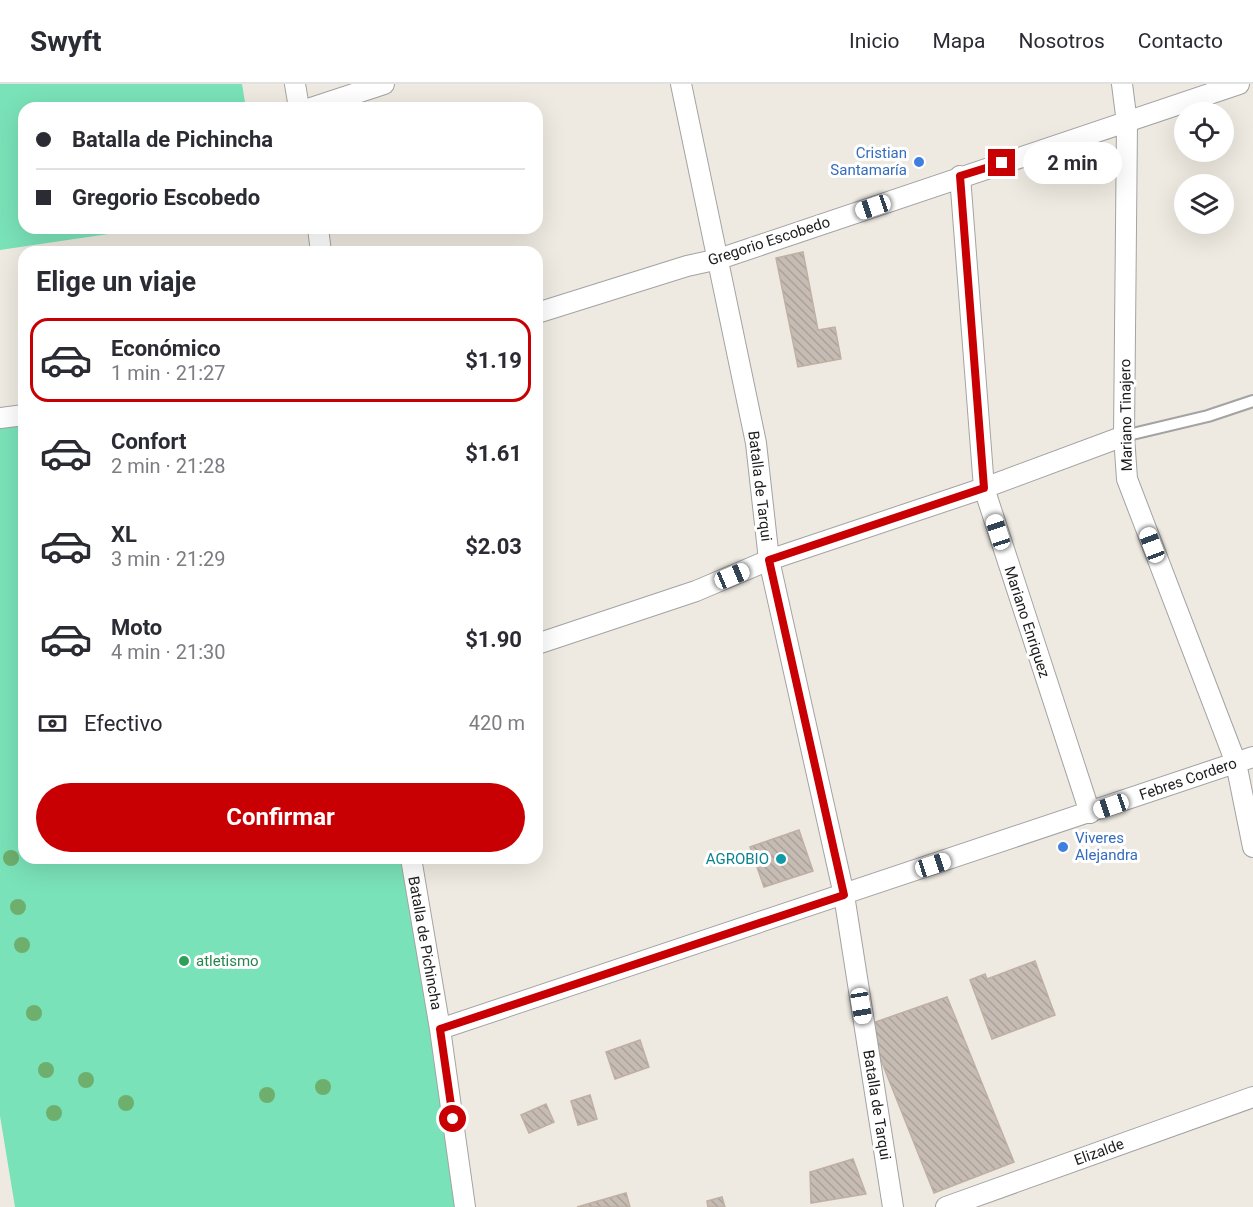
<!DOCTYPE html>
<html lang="es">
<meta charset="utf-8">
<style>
body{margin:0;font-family:Roboto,sans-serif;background:#f2f2f3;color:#2b2b33;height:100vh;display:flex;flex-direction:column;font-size:22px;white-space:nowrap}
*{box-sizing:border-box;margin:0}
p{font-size:20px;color:#7c7c81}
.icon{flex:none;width:33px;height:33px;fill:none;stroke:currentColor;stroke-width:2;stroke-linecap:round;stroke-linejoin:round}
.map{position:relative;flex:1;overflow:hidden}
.drawer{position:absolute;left:18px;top:162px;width:525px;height:618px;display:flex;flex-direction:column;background:#fff;border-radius:18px;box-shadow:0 6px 24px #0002}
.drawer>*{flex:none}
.top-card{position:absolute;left:18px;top:18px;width:525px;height:132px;border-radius:18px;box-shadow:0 6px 24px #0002;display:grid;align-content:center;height:132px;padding:0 18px;background:#fff}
.buttons{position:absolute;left:1174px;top:18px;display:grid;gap:12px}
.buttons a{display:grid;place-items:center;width:60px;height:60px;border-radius:50%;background:#fff;box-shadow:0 6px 24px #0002;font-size:30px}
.end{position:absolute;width:27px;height:27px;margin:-14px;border:8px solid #c80003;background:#fff;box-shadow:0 0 0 3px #fff}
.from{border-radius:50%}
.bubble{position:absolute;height:42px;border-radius:21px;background:#fff;box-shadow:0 6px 24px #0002;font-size:20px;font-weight:700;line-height:42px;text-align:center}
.car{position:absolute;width:18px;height:36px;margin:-18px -9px;border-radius:8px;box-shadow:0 0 4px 2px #0007;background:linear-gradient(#fff 24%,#345 0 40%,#fff 0 76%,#345 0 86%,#fff 0)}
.top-card b{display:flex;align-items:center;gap:21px;height:57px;font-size:22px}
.top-card b+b{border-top:2px solid #e1e1e2}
.top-card i{width:15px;height:15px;background:#2b2b33}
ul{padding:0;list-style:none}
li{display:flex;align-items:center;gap:18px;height:84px;margin:0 12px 9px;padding:0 6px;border:3px solid transparent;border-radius:18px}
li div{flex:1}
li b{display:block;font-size:22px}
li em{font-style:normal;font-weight:700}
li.selected{border-color:#c80003}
li>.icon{width:54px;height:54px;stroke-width:1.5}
h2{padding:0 18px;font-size:27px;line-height:72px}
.pay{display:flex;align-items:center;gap:15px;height:66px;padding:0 18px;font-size:22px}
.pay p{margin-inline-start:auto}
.cta{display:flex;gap:12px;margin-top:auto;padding:12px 18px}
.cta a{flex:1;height:69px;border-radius:36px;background:#c80003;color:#fff;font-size:24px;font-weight:700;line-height:69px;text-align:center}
header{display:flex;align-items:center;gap:36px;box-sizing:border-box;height:84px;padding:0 30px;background:#fff;border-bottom:2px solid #e1e1e2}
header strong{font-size:28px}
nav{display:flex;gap:33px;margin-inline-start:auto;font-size:21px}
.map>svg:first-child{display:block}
.pitch{fill:#7ae2b8}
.building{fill:url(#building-back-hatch);stroke:#c0afa3;stroke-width:1.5}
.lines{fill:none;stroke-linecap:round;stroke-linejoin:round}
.service-casing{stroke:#a3a3a3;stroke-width:14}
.minor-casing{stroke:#a3a3a3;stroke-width:22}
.service{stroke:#fff;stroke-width:10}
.minor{stroke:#fff;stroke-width:20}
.tree{fill:#6eaf6d}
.route{stroke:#c80003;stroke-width:8}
.shop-dot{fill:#3f7fe0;stroke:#fff;stroke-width:2}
.culture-dot{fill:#0f9aa8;stroke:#fff;stroke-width:2}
.leisure-dot{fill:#2e9e5b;stroke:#fff;stroke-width:2}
.labels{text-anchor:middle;stroke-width:6;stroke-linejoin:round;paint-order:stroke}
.shop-label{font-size:15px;fill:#366cbe;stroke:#fff;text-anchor:end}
.street-label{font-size:15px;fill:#1c1c1c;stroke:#fff}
.culture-label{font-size:15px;fill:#0d838f;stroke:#fff;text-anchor:end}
.leisure-label{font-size:15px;fill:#27864d;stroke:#fff;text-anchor:start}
</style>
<header>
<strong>Swyft</strong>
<nav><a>Inicio</a><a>Mapa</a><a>Nosotros</a><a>Contacto</a></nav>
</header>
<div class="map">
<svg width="1253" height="1123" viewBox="0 0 1253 1123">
<defs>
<pattern id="building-back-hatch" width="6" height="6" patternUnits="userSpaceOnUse" patternTransform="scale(1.5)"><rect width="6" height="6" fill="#c6bcb4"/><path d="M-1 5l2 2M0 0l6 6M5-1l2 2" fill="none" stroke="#aaa19a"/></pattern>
</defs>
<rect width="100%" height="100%" fill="#eeeae1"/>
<path class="pitch" d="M0,0H242L246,24H24V144H149L0,166Z
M24,328V774H413L466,1123H15L0,1032V330Z"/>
<path class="building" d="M803,168L818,246L835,243L841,275L798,283L776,174Z
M799,746L813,787L764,803L750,763Z
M1035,877L1055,931L992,955L970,896L985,890L987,895Z
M947,913L1014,1078L934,1109L867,941Z
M640,956L649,983L615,995L606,968Z
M590,1011L597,1035L578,1041L571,1017Z
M546,1020L554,1038L529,1049L521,1031Z
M853,1075L866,1110L811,1119L810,1088Z
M626,1109L630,1123H577Z
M722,1113L725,1123H708L707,1117Z"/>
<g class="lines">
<g class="service-casing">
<path id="service" d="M1124,352L1208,332L1253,317"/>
</g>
<g class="minor-casing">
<path id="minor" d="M295,0L299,24
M681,0L756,359L769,476L844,811L893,1123
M1122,0L1127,39L1124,352L1127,395L1236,679L1253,763
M311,24L384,0
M960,92L984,404L1090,729
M318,144L321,168
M537,229L687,182L719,175L1239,0
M0,334L24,331
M537,560L696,507L769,476L984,404L1124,352
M411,774L440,945L465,1123
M440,945L1253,673
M946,1123L1253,1013"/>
</g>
<use href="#service" class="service"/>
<use href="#minor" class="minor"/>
</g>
<g class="tree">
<circle cx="11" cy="774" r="8"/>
<circle cx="18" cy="823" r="8"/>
<circle cx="22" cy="861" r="8"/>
<circle cx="34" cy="929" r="8"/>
<circle cx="46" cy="986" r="8"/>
<circle cx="86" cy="996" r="8"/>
<circle cx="323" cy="1003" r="8"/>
<circle cx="267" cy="1011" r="8"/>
<circle cx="126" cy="1019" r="8"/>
<circle cx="54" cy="1029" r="8"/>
</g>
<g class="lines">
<path class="route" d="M453,1035L440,945L844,811L769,476L984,404L960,92L1002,79"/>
</g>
<g class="shop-dot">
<circle cx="919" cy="78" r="6"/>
<circle cx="1063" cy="763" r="6"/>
</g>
<circle class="culture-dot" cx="781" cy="775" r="6"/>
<circle class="leisure-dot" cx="184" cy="877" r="6"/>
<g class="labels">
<g class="shop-label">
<text x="907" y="74">Cristian<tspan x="907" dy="17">Santamaría</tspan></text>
<text x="1075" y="759" text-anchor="start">Viveres<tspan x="1075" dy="17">Alejandra</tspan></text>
</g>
<g class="street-label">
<text transform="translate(769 157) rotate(-18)" y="5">Gregorio Escobedo</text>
<text transform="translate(1126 331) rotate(-91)" y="5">Mariano Tinajero</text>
<text transform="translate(760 402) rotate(83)" y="5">Batalla de Tarqui</text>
<text transform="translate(1027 538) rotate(72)" y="5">Mariano Enriquez</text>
<text transform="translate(1188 695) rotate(-19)" y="5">Febres Cordero</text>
<text transform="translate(425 859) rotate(80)" y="5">Batalla de Pichincha</text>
<text transform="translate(877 1021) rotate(81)" y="5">Batalla de Tarqui</text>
<text transform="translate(1099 1068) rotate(-20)" y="5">Elizalde</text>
</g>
<g class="culture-label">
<text x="769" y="780">AGROBIO</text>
</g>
<g class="leisure-label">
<text x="196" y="882">atletismo</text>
</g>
</g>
</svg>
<div class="buttons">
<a><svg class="icon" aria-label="locate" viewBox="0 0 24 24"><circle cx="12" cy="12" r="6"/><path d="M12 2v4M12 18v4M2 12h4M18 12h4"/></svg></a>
<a><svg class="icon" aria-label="layers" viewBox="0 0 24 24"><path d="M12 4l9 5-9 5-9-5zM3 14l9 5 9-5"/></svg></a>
</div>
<i class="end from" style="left:453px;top:1035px"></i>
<i class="end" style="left:1002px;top:79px"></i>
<div class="bubble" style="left:1023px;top:58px;width:99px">2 min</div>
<i class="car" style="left:873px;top:123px;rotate:251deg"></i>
<i class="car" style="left:998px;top:448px;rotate:342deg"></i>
<i class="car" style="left:1152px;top:461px;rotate:339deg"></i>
<i class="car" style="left:732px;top:492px;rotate:67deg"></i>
<i class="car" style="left:1111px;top:722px;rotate:251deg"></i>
<i class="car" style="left:933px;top:781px;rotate:72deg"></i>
<i class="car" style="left:861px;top:922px;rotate:171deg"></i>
<div class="top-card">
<b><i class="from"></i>Batalla de Pichincha</b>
<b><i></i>Gregorio Escobedo</b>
</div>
<section class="drawer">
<h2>Elige un viaje</h2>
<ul>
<li class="selected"><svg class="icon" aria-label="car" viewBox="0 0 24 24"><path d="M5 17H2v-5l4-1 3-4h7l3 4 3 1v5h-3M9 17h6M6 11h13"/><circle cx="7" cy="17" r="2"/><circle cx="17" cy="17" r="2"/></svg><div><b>Económico</b><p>1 min · 21:27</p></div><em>$1.19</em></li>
<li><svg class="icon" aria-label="car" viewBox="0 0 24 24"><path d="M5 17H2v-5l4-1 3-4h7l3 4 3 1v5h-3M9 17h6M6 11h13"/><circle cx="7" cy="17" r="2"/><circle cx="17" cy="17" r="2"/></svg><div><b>Confort</b><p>2 min · 21:28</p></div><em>$1.61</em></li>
<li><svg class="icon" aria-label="car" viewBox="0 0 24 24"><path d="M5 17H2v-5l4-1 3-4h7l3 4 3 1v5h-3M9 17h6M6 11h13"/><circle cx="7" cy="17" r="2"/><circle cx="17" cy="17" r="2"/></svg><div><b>XL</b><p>3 min · 21:29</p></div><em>$2.03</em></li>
<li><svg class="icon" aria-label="car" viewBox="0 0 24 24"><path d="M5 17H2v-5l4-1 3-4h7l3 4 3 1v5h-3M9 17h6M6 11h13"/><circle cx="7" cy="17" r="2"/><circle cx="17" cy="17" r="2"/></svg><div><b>Moto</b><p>4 min · 21:30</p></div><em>$1.90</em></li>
</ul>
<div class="pay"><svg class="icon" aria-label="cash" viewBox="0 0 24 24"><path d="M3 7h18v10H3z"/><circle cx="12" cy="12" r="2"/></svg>Efectivo<p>420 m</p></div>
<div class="cta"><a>Confirmar</a></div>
</section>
</div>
